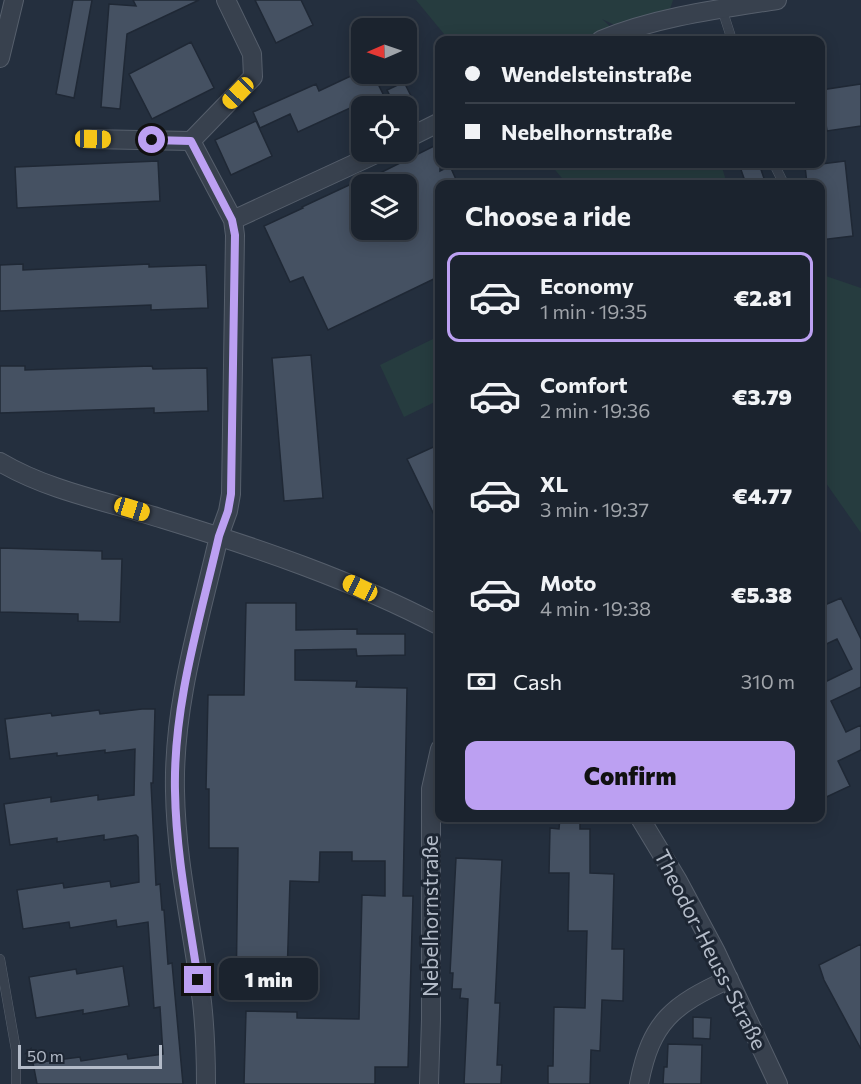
<!DOCTYPE html>
<meta charset="utf-8">
<style>
body{margin:0;font-family:Commissioner,sans-serif;background:#282f3a;color:#f1f3f6;height:100vh;display:flex;flex-direction:column;font-size:22px;white-space:nowrap}
*{box-sizing:border-box;margin:0}
p{font-size:20px;color:#a0a4aa}
.icon{flex:none;width:33px;height:33px;fill:none;stroke:currentColor;stroke-width:2;stroke-linecap:round;stroke-linejoin:round}
.map{position:relative;flex:1;overflow:hidden}
.panel{position:absolute;left:435px;top:180px;width:390px;height:642px;display:flex;flex-direction:column;background:#1b232e;border-radius:12px;box-shadow:0 3px 15px #0003,0 0 0 2px #39404a}
.panel>*{flex:none}
.banner{position:absolute;left:435px;top:36px;width:390px;height:132px;border-radius:12px;box-shadow:0 3px 15px #0003,0 0 0 2px #39404a;display:grid;align-content:center;height:132px;padding:0 30px;background:#1b232e}
.needle{width:39px;rotate:268deg}
.buttons{position:absolute;left:351px;top:18px;display:grid;gap:12px}
.buttons a{display:grid;place-items:center;width:66px;height:66px;border-radius:12px;background:#1b232e;box-shadow:0 3px 15px #0003,0 0 0 2px #39404a;font-size:30px}
.scale{position:absolute;left:18px;bottom:15px;width:144px;box-sizing:border-box;padding-left:6px;border:3px solid #b4bcc9;border-top:0;font-size:16px;line-height:21px;white-space:nowrap;color:#b4bcc9;-webkit-text-stroke:4px #1d2633;paint-order:stroke}
.end{position:absolute;width:27px;height:27px;margin:-14px;border:8px solid #bca0f2;background:#111;box-shadow:0 0 0 3px #111}
.from{border-radius:50%}
.bubble{position:absolute;height:42px;border-radius:12px;background:#1b232e;box-shadow:0 3px 15px #0003,0 0 0 2px #39404a;font-size:20px;font-weight:800;line-height:42px;text-align:center}
.car{position:absolute;width:18px;height:36px;margin:-18px -9px;border-radius:8px;box-shadow:0 0 4px 2px #0007;background:linear-gradient(#f5c518 24%,#345 0 40%,#f5c518 0 76%,#345 0 86%,#f5c518 0)}
.banner b{display:flex;align-items:center;gap:21px;height:57px;font-size:22px}
.banner b+b{border-top:2px solid #39404a}
.banner i{width:15px;height:15px;background:#f1f3f6}
ul{padding:0;list-style:none}
li{display:flex;align-items:center;gap:18px;height:90px;margin:0 12px 9px;padding:0 18px;border:3px solid transparent;border-radius:12px}
li div{flex:1}
li b{display:block;font-size:22px}
li em{font-style:normal;font-weight:800}
li.active{border-color:#bca0f2}
li>.icon{width:54px;height:54px;stroke-width:1.5}
h2{padding:0 30px;font-size:27px;line-height:72px}
.pay{display:flex;align-items:center;gap:15px;height:66px;padding:0 30px;font-size:22px}
.pay p{margin-inline-start:auto}
.button{display:flex;gap:12px;margin-top:auto;padding:12px 30px}
.button a{flex:1;height:69px;border-radius:12px;background:#bca0f2;color:#111;font-size:24px;font-weight:800;line-height:69px;text-align:center}
.map>svg:first-child{display:block}
.green{fill:#263c3f}
.building{fill:#455162;stroke:#1f2835;stroke-width:1.5;fill-rule:evenodd}
.lines{fill:none;stroke-linecap:round;stroke-linejoin:round}
.lane-casing{stroke:#565f6c;stroke-width:10}
.street-casing{stroke:#565f6c;stroke-width:20}
.lane{stroke:#38414e;stroke-width:9}
.street{stroke:#38414e;stroke-width:18}
.route{stroke:#bca0f2;stroke-width:8}
.labels{text-anchor:middle;stroke-width:6;stroke-linejoin:round;paint-order:stroke}
.street-label{font-size:21px;fill:#b4bcc9;stroke:#1d2633}
</style>
<div class="map">
<svg width="861" height="1084" viewBox="0 0 861 1084">
<rect width="100%" height="100%" fill="#242f3e"/>
<path class="green" d="M416,0H673L669,12L617,26L602,19L614,30L671,40H449Z
M550,164H721L727,184H567Z
M820,274L861,288V533L821,476Z
M439,336V400L404,417L380,365Z"/>
<path class="building" d="M73,0H92L74,98L56,94Z
M133,0H199L127,34L120,109L101,107L109,4L136,6Z
M255,0H301L313,25L276,43Z
M191,42L214,88L152,119L129,74Z
M355,74H373L385,98L367,106H362V109L352,114L350,108L298,132L290,114L260,128L253,112L316,84L319,91Z
M404,82L412,98L395,106L387,90Z
M861,84V126L827,131L821,90Z
M256,121L272,156L231,175L215,140Z
M440,143V171L450,166L458,184H440V276L328,330L303,277L290,282L264,226L303,208L302,207L362,179V182ZM362,184H406V230H362Z
M158,161L160,201L17,208L15,167Z
M845,161L853,236L820,240V184H807L805,166Z
M739,164H759L766,184H746Z
M23,264V270L149,264V267L206,265L208,308L151,310V305L0,311V265Z
M311,355L323,498L284,501L272,358Z
M0,366H25V370L152,366L153,369L207,368L208,411L154,413V408L0,413Z
M440,444V527L407,459Z
M0,548L102,551V559H122L120,622L78,621V614L0,612Z
M841,598L861,639V687L831,701L846,732L861,725V750L838,761L850,786L820,800V678L823,683L852,669L837,639L820,647V607Z
M246,603H296V630L357,629V634H405V655L357,656L356,649L295,650V680L357,681L356,687L407,688L403,896H413L408,1067H375V1084H244L246,1011L297,1012V1018L359,1019L362,895L385,896V861H352V852H320L319,882L290,881L287,977L254,976V999H236L238,848H209V789H206L208,695H244Z
M142,709H155L153,783H151L156,885L160,884L162,910H164L168,964L172,963L183,1084H37L33,1063L80,1057L81,1061L127,1054L128,1059L163,1054L160,1007L154,1008L148,922L117,927L116,920L70,928L69,922L23,929L17,890L63,883L64,888L110,881L111,887L139,882L138,837L136,835L104,840V835L57,842V838L10,845L4,804L51,797V802L98,795V800L134,795L135,749L105,753V750L57,756V753L10,759L5,719L51,713L52,716L99,710L100,714Z
M560,818H580V829H590V873L614,874L612,949H624L623,1001L602,1000L600,1051L591,1050L590,1084H548V1066H553L554,1007L585,1008L587,931H568L569,873H549L550,828L559,829Z
M456,858L502,860L495,1003H500L497,1065H502L501,1084H464L468,999L460,998L461,989H452L453,973H450Z
M861,944V1049L824,980L819,965Z
M123,966L129,1006L83,1014V1010L36,1018L29,977L76,969L77,974Z
M693,1017L711,1018L710,1039L693,1038Z
M668,1044L702,1045L701,1084H663L664,1067H667Z"/>
<g class="lines">
<g class="lane-casing">
<path id="lane" d="M722,9L732,40
M774,164L784,184
M0,959L16,1050V1084"/>
</g>
<g class="street-casing">
<path id="street" d="M601,40C656,17 719,9 777,0
M0,58L14,0
M88,139L191,141
M406,139L440,122
M233,220L380,152
M0,462C49,491 109,502 163,519C258,548 352,580 440,626
M640,818L678,881L716,952L778,1084
M206,1084C206,1057 205,1029 202,1002C193,932 176,862 175,791C173,704 200,620 219,536L228,511L231,494L235,235L233,220L191,141L253,77L252,54L226,0
M429,1084L431,1019V789L440,749
M639,1084C651,1021 673,1005 729,979"/>
</g>
<use href="#lane" class="lane"/>
<use href="#street" class="street"/>
</g>
<g class="lines">
<path class="route" d="M152,140L191,141L232,220L235,235L231,494L228,511L219,536C200,619 173,705 175,791C176,855 189,918 198,980"/>
</g>
<g class="labels">
<g class="street-label">
<text transform="translate(431 916) rotate(-90)" y="7">Nebelhornstraße</text>
<text transform="translate(710 950) rotate(63)" y="7">Theodor-Heuss-Straße</text>
</g>
</g>
</svg>
<div class="buttons">
<a><svg class="needle" viewBox="-14 -14 28 28"><path d="M0-13l5 13h-10z" fill="#e53935"/><path d="M0 13l5-13h-10z" fill="#a0a4aa"/></svg></a>
<a><svg class="icon" aria-label="locate" viewBox="0 0 24 24"><circle cx="12" cy="12" r="6"/><path d="M12 2v4M12 18v4M2 12h4M18 12h4"/></svg></a>
<a><svg class="icon" aria-label="layers" viewBox="0 0 24 24"><path d="M12 4l9 5-9 5-9-5zM3 14l9 5 9-5"/></svg></a>
</div>
<div class="scale">50 m</div>
<i class="end from" style="left:152px;top:140px"></i>
<i class="end" style="left:198px;top:980px"></i>
<div class="bubble" style="left:219px;top:958px;width:99px">1 min</div>
<i class="car" style="left:238px;top:93px;rotate:224deg"></i>
<i class="car" style="left:93px;top:139px;rotate:91deg"></i>
<i class="car" style="left:132px;top:509px;rotate:107deg"></i>
<i class="car" style="left:360px;top:588px;rotate:295deg"></i>
<div class="banner">
<b><i class="from"></i>Wendelsteinstraße</b>
<b><i></i>Nebelhornstraße</b>
</div>
<section class="panel">
<h2>Choose a ride</h2>
<ul>
<li class="active"><svg class="icon" aria-label="car" viewBox="0 0 24 24"><path d="M5 17H2v-5l4-1 3-4h7l3 4 3 1v5h-3M9 17h6M6 11h13"/><circle cx="7" cy="17" r="2"/><circle cx="17" cy="17" r="2"/></svg><div><b>Economy</b><p>1 min · 19:35</p></div><em>€2.81</em></li>
<li><svg class="icon" aria-label="car" viewBox="0 0 24 24"><path d="M5 17H2v-5l4-1 3-4h7l3 4 3 1v5h-3M9 17h6M6 11h13"/><circle cx="7" cy="17" r="2"/><circle cx="17" cy="17" r="2"/></svg><div><b>Comfort</b><p>2 min · 19:36</p></div><em>€3.79</em></li>
<li><svg class="icon" aria-label="car" viewBox="0 0 24 24"><path d="M5 17H2v-5l4-1 3-4h7l3 4 3 1v5h-3M9 17h6M6 11h13"/><circle cx="7" cy="17" r="2"/><circle cx="17" cy="17" r="2"/></svg><div><b>XL</b><p>3 min · 19:37</p></div><em>€4.77</em></li>
<li><svg class="icon" aria-label="car" viewBox="0 0 24 24"><path d="M5 17H2v-5l4-1 3-4h7l3 4 3 1v5h-3M9 17h6M6 11h13"/><circle cx="7" cy="17" r="2"/><circle cx="17" cy="17" r="2"/></svg><div><b>Moto</b><p>4 min · 19:38</p></div><em>€5.38</em></li>
</ul>
<div class="pay"><svg class="icon" aria-label="cash" viewBox="0 0 24 24"><path d="M3 7h18v10H3z"/><circle cx="12" cy="12" r="2"/></svg>Cash<p>310 m</p></div>
<div class="button"><a>Confirm</a></div>
</section>
</div>
